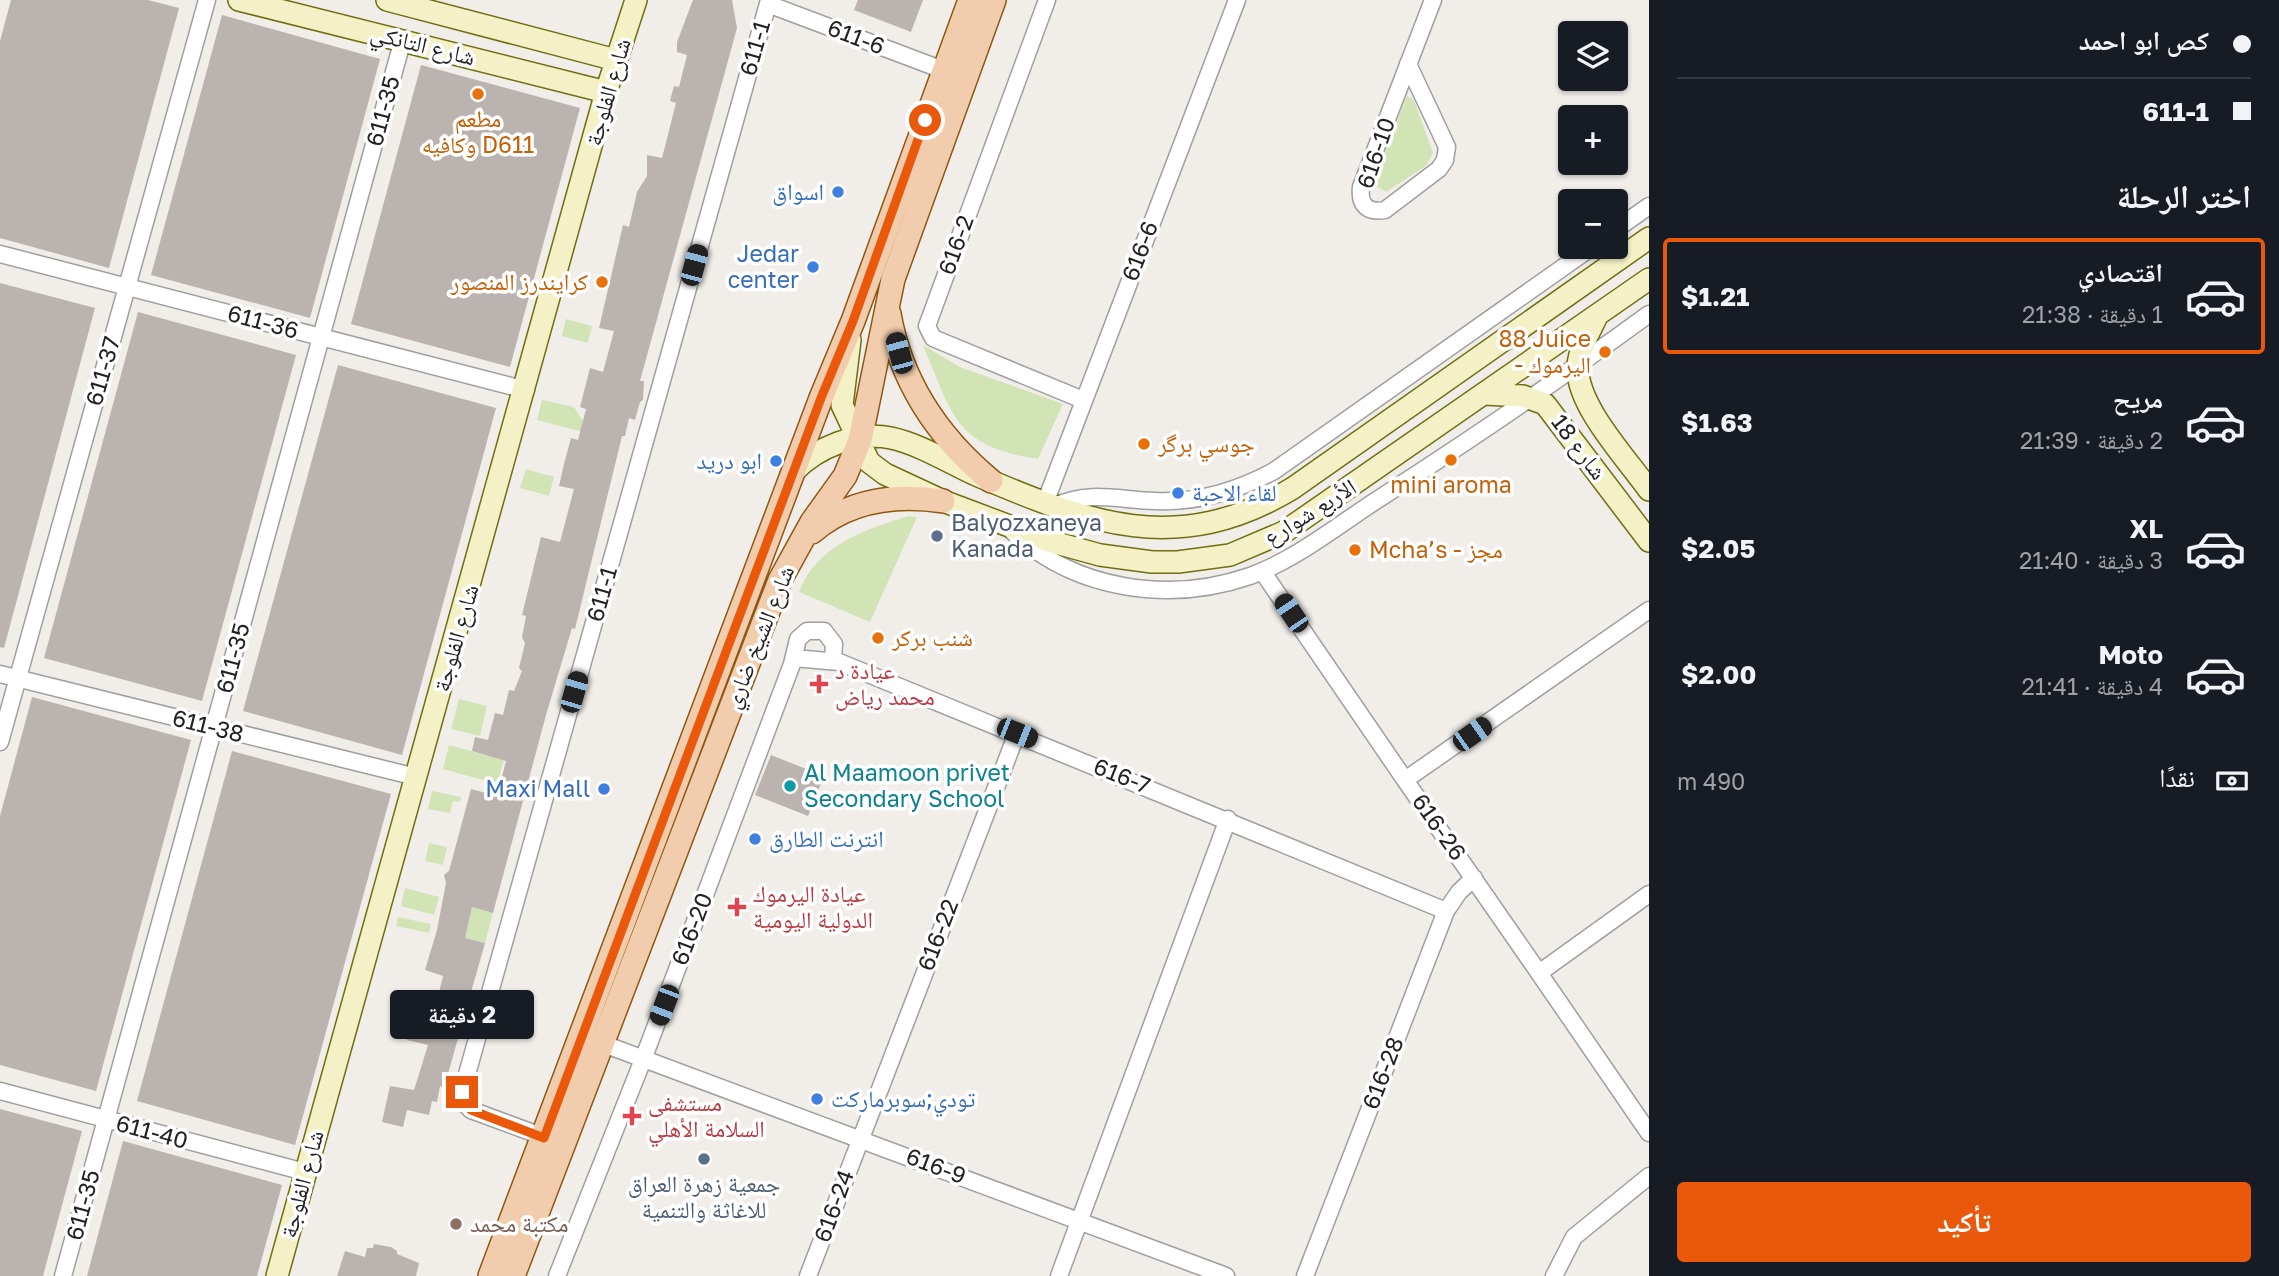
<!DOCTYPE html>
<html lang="ar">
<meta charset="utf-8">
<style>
body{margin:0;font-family:"Golos Text","Noto Naskh Arabic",sans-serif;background:#242831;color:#f1f3f6;direction:rtl;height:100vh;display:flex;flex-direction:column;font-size:26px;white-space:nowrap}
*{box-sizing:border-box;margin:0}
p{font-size:23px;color:#9ea1a6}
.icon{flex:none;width:38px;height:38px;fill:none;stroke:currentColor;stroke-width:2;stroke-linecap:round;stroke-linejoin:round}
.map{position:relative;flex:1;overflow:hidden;direction:ltr}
.sheet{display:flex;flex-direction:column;background:#171b24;width:630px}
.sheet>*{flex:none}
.guide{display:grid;align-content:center;height:154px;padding:0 28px;background:#171b24}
.buttons{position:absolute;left:1558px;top:21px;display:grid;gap:14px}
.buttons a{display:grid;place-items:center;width:70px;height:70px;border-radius:7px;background:#171b24;box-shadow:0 2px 5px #0004;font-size:35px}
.end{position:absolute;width:32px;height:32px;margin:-16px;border:9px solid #ea580c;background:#fff;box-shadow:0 0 0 4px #fff}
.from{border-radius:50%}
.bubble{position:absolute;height:49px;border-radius:7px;background:#171b24;box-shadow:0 2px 5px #0004;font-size:23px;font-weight:700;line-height:49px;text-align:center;direction:rtl}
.car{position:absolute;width:21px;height:42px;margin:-21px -10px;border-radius:9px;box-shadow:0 0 5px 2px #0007;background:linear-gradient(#222 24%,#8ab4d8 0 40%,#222 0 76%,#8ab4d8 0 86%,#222 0)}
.guide b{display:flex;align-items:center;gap:24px;height:66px;font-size:26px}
.guide b+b{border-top:2px solid #363941}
.guide i{width:18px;height:18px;background:#f1f3f6}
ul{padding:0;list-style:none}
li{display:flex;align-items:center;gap:21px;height:116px;margin:0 14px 10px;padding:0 14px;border:4px solid transparent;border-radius:7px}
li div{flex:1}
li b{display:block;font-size:26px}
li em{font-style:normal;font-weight:700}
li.on{border-color:#ea580c}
li>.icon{width:63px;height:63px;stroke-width:1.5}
h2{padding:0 28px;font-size:32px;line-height:84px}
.pay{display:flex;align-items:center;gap:18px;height:77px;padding:0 28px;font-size:26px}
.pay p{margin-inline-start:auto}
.button{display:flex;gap:14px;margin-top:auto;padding:14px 28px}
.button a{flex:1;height:80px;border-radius:7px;background:#ea580c;color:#fff;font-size:28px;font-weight:700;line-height:80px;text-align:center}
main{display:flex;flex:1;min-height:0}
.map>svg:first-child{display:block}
.grass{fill:#d2e4b6}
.building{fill:#bab3b0}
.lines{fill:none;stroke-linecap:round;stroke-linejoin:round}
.street-casing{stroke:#9f9f9f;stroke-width:19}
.secondary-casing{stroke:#6f6f12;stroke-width:24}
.primary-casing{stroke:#8e5712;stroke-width:26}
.street{stroke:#fff;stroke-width:16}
.secondary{stroke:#f3f1c5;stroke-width:21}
.primary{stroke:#f2cdad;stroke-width:23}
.route{stroke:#ea580c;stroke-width:9}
.food-dot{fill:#e8710a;stroke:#fff;stroke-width:2.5}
.shop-dot{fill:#3f7fe0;stroke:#fff;stroke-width:2.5}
.service-dot{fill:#5c6f8a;stroke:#fff;stroke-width:2.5}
.health-dot{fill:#e0444e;stroke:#fff;stroke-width:2.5}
.culture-dot{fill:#0f9aa8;stroke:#fff;stroke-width:2.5}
.education-dot{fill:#8d6e63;stroke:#fff;stroke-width:2.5}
.labels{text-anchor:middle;stroke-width:7;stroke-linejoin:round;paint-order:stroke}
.street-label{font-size:23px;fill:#222;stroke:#fff}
.food-label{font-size:23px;fill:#c56008;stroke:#fff;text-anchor:start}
.shop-label{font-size:23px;fill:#366cbe;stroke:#fff;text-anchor:end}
.service-label{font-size:23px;fill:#4e5e75;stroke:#fff;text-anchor:start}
.health-label{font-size:23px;fill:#be3a42;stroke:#fff;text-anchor:start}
.culture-label{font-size:23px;fill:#0d838f;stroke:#fff;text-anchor:start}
.education-label{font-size:23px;fill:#785e54;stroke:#fff;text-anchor:start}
</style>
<main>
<section class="sheet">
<div class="guide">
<b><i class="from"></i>كص ابو احمد</b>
<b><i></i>611-1</b>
</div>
<h2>اختر الرحلة</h2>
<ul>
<li class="on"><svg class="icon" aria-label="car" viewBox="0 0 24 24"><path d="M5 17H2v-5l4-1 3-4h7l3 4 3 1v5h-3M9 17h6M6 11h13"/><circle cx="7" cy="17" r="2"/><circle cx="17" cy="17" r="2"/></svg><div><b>اقتصادي</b><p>1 دقيقة · 21:38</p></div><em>$1.21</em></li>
<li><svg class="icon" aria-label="car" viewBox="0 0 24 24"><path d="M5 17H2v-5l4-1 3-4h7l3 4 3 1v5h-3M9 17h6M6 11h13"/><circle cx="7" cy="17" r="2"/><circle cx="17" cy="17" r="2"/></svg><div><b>مريح</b><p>2 دقيقة · 21:39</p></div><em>$1.63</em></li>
<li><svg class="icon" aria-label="car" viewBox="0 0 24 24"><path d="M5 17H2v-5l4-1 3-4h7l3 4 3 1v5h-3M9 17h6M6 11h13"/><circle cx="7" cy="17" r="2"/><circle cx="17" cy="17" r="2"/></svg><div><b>XL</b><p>3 دقيقة · 21:40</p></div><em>$2.05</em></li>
<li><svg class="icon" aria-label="car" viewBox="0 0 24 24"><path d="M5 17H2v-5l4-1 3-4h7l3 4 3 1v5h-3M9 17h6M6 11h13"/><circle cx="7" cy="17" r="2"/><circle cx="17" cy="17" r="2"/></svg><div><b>Moto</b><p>4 دقيقة · 21:41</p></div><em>$2.00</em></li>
</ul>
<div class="pay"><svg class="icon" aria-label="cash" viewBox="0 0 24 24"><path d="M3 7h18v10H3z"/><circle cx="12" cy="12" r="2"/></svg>نقدًا<p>490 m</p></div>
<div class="button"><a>تأكيد</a></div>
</section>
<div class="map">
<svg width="1649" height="1276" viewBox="0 0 1649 1276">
<rect width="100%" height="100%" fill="#f1eeea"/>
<path class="grass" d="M1407,96L1414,100L1433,153L1426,166L1386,192L1376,186L1374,181Z
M566,319L592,326L588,343L562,336Z
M923,345L960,367L1063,404L1038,459C954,446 953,416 923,345Z
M542,400L574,407L587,427L586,433L537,420Z
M526,469L554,477L549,496L520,488Z
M908,516L917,517L870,622L799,592C816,546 864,530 908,516Z
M459,699L487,706L480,736L451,729Z
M449,745L504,760L497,784L443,769Z
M432,791L461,797L460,802L453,801L450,813L428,809Z
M429,843L447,847L443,865L425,861Z
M405,888L439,897L434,915L401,906Z
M472,907L493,913L485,943L465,938Z
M398,917L431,924L429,933L396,926Z"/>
<path class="building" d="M11,0H148L179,8L109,268L0,238V41Z
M693,0H732L737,28L640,381H644L643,400L640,402L635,420L629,418L625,436H622L575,629L572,628L546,715L493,913L472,907L465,938L485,943L444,1088L440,1086L437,1102L432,1101L429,1115L407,1110L403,1127L382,1122L390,1086L414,1090L428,1045L407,1040L416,1004L435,1009L443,976L425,970L437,930L446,883L444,875L449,871L471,789L497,796L506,761L472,751L475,737L488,740L495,713L503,715L509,690L514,691L522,671L519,668L525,643L522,637L526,616L522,615L541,537L560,542L574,489L559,486L564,464L571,438L578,440L586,409L580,407L590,368L603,372L614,331L599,328L623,225L629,227L637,192L647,176V155L662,158L676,103L670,101L674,86L679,87L687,55L677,52V42Z
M858,0H923L911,32L854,10Z
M222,15L380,59L310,318L151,275Z
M421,65L580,108L510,367L351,324Z
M0,283L95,308L4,648L0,647Z
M138,312L296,355L202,701L44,658Z
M338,365L496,408L402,755L243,711Z
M32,697L191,740L96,1091L0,1065V816Z
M232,751L391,794L295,1145L137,1101Z
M771,755L824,776L808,816L755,795Z
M0,1109L82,1131L43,1276H0Z
M123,1141L282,1185L257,1276H87Z
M374,1244L391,1247L397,1251V1254L419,1263L416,1276H337L345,1251L365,1257L367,1248H373Z"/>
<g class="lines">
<g class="street-casing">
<path id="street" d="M1047,0L927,326L933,338L1083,400
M768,4L943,70
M1408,64L1447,147L1445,160L1439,169L1385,210C1367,213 1359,205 1361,187L1433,0
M1615,230L1649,206
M0,254L526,390
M1045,503L1237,0
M1055,506C1090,490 1119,500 1155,501C1199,503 1237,491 1274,471L1592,247
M1012,531C1074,590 1169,604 1250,576C1295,560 1337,526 1377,500C1470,440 1560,379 1649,314
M1262,571L1405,780
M1649,610L1405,780L1539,973L1649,894
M794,658L839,662L1446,911
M0,674L416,777
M0,742L207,0
M1539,973L1649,1133
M601,1043L1226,1276
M0,1091L305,1172
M544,1137L471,1110L464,1103L462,1092L769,0
M63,1276L403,39
M557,1276L644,1057L792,664L798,639L807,631H824L834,644L833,660
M808,1276L1017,733
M1059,1276L1228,819
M1305,1276L1446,911L1459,892L1474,878
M1554,1276L1574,1237L1649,1176"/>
</g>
<g class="secondary-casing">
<path id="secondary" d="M239,0L606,92
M387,0L616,60
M1597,316C1590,331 1579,349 1578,366C1575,404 1627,459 1649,490
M850,340L842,405L869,462L885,474L943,501L1049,541L1100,555L1152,562H1178L1230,555L1284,532L1649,279
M1484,394L1523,396L1545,404L1649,541
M794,471C818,447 856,431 891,438C919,444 948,462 974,474C1088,523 1178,558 1293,488L1649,238
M277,1276L606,92L636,0"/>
</g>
<g class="primary-casing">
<path id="primary" d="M889,314C901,382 938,437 991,481
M812,532C849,500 896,494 943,501
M490,1276L821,398L853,321L970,0
M513,1276L780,580L812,522L845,476L860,440L893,279L994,0"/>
</g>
<use href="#street" class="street"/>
<use href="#secondary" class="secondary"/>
<use href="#primary" class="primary"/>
</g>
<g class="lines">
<path class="route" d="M462,1092L464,1103L471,1110L544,1138L821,398L853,321L925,120"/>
</g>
<g class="food-dot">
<circle cx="478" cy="94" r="7"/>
<circle cx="602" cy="282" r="7"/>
<circle cx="1605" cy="352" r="7"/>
<circle cx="1144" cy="444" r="7"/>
<circle cx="1451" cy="460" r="7"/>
<circle cx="1355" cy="550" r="7"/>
<circle cx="878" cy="638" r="7"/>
</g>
<g class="shop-dot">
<circle cx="838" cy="192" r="7"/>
<circle cx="813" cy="267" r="7"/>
<circle cx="776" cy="461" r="7"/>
<circle cx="1178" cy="493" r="7"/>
<circle cx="604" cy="789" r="7"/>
<circle cx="755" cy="839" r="7"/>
<circle cx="817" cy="1099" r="7"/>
</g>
<g class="service-dot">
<circle cx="937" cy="536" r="7"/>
<circle cx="704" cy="1159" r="7"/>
</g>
<g class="health-dot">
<path d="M815.5 673.5h7v7h7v7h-7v7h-7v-7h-7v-7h7z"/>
<path d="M733.5 896.5h7v7h7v7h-7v7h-7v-7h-7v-7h7z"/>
<path d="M628.5 1105.5h7v7h7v7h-7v7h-7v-7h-7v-7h7z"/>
</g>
<circle class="culture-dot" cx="790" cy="786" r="7"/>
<circle class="education-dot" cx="456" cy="1224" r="7"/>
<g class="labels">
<g class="street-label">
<text transform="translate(856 37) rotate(21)" y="8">611-6</text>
<text transform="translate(423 45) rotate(14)" y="8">شارع التانكي</text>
<text transform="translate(755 48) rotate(-74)" y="8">611-1</text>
<text transform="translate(608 92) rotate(-74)" y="8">شارع الفلوجة</text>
<text transform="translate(383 111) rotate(-75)" y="8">611-35</text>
<text transform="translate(1376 153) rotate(-71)" y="8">616-10</text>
<text transform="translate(956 245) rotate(-70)" y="8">616-2</text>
<text transform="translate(1140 251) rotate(-69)" y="8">616-6</text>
<text transform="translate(263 322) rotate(15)" y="8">611-36</text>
<text transform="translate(103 371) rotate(-74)" y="8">611-37</text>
<text transform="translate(1579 447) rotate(53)" y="8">شارع 18</text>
<text transform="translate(1310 512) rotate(-32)" y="8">الأربع شوارع</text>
<text transform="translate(602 594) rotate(-74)" y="8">611-1</text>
<text transform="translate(759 637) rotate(-68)" y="8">شارع الشيخ ضاري</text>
<text transform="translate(456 638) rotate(-74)" y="8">شارع الفلوجة</text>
<text transform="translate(233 658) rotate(-75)" y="8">611-35</text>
<text transform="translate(208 726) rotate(14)" y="8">611-38</text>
<text transform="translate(1122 776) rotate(22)" y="8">616-7</text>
<text transform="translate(1439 827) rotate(55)" y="8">616-26</text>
<text transform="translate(692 929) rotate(-69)" y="8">616-20</text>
<text transform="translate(938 935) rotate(-69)" y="8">616-22</text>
<text transform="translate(1383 1073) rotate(-69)" y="8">616-28</text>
<text transform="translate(152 1132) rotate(15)" y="8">611-40</text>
<text transform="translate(936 1166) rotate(21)" y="8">616-9</text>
<text transform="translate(302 1184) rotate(-75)" y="8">شارع الفلوجة</text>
<text transform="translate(83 1205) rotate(-75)" y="8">611-35</text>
<text transform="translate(834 1206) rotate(-70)" y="8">616-24</text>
</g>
<g class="food-label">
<text x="478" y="127" text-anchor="middle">مطعم<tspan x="478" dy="26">وكافيه D611</tspan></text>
<text x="588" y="290" text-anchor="end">كرايندرز المنصور</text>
<text x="1591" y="347" text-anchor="end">88 Juice<tspan x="1591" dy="26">- اليرموك</tspan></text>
<text x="1158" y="452">جوسي برگر</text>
<text x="1451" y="493" text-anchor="middle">mini aroma</text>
<text x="1369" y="558">Mcha’s - مجز</text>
<text x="892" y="646">شنب بركر</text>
</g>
<g class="shop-label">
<text x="824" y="200">اسواق</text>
<text x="799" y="262">Jedar<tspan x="799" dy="26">center</tspan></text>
<text x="762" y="469">ابو دريد</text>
<text x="1192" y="501" text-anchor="start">لقاء الاحبة</text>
<text x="590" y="797">Maxi Mall</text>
<text x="769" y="847" text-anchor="start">انترنت الطارق</text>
<text x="831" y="1107" text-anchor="start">تودي;سوبرماركت</text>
</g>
<g class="service-label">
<text x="951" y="531">Balyozxaneya<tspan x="951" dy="26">Kanada</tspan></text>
<text x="704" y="1192" text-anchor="middle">جمعية زهرة العراق<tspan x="704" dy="26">للاغاثة والتنمية</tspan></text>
</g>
<g class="health-label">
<text x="835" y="679">عيادة د<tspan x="835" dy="26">محمد رياض</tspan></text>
<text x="753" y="902">عيادة اليرموك<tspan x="753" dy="26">الدولية اليومية</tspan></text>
<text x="648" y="1111">مستشفى<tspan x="648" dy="26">السلامة الأهلي</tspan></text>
</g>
<g class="culture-label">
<text x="804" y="781">Al Maamoon privet<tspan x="804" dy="26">Secondary School</tspan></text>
</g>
<g class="education-label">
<text x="470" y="1232">مكتبة محمد</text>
</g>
</g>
</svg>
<div class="buttons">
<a><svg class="icon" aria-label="layers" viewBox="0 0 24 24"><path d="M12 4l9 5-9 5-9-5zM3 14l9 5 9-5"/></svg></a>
<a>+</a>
<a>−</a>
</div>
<i class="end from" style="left:925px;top:120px"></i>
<i class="end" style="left:462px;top:1092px"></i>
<div class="bubble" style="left:390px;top:990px;width:144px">2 دقيقة</div>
<i class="car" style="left:694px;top:265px;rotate:15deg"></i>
<i class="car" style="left:899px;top:353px;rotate:345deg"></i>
<i class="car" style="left:1291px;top:613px;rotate:326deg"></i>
<i class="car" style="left:574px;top:692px;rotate:16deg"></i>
<i class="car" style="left:1017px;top:733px;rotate:112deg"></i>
<i class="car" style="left:1472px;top:734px;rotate:55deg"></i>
<i class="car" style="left:664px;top:1005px;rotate:201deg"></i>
</div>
</main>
